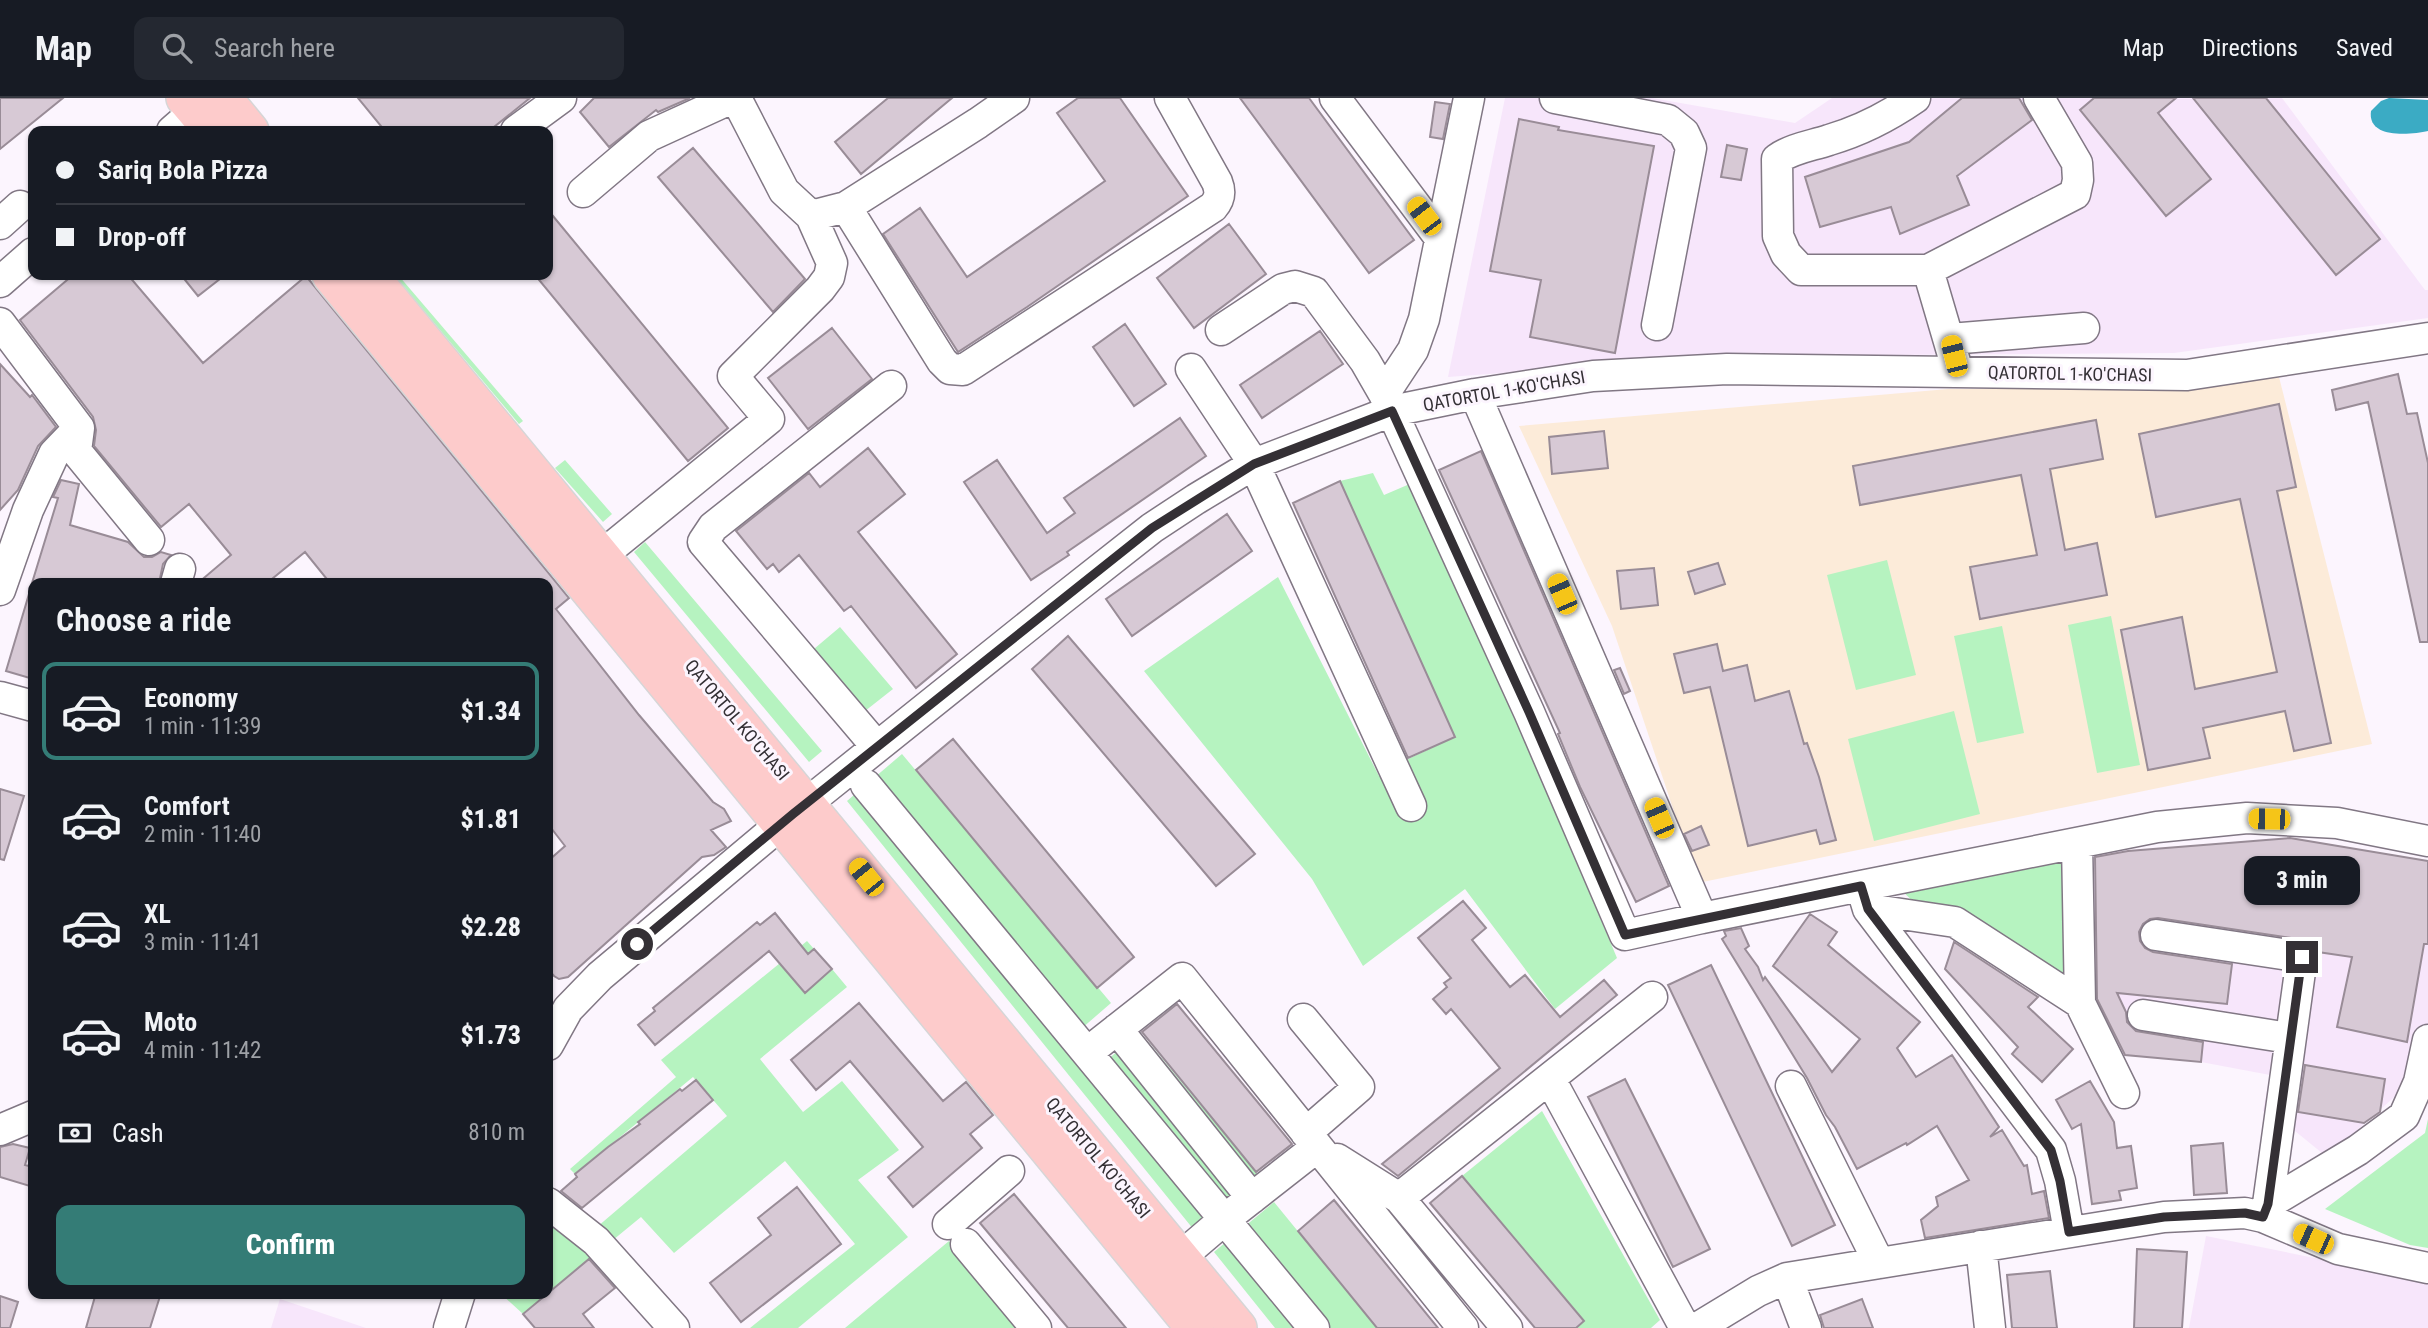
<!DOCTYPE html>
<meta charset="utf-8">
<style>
body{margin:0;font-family:"Roboto Condensed",sans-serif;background:#242831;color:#f1f3f6;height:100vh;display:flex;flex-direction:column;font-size:26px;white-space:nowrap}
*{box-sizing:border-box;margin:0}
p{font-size:23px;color:#9ea1a6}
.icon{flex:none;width:38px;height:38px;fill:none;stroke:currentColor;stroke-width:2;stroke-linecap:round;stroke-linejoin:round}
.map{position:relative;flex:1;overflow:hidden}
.sheet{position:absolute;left:28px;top:480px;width:525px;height:721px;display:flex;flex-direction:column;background:#171b24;border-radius:14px;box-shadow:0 2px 5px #0004}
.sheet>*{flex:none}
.top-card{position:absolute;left:28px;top:28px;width:525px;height:154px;border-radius:14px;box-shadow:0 2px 5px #0004;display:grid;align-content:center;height:154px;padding:0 28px;background:#171b24}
.end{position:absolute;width:32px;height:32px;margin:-16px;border:9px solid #343035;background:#fff;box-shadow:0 0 0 4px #fff}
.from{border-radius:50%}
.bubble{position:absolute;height:49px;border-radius:14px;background:#171b24;box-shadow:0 2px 5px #0004;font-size:23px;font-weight:800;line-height:49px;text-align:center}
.car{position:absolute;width:21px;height:42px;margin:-21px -10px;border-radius:9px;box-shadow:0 0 5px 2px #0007;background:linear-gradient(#f5c518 24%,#345 0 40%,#f5c518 0 76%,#345 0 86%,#f5c518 0)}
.top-card b{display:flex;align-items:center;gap:24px;height:66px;font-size:26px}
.top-card b+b{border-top:2px solid #363941}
.top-card i{width:18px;height:18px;background:#f1f3f6}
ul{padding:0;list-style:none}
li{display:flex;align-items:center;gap:21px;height:98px;margin:0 14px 10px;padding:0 14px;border:4px solid transparent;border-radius:14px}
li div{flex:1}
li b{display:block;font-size:26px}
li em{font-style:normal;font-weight:800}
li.current{border-color:#347c76}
li>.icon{width:63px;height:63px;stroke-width:1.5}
h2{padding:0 28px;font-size:32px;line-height:84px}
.pay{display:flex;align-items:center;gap:18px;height:77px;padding:0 28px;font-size:26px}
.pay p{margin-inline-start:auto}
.button{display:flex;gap:14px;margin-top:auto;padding:14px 28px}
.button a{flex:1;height:80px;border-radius:14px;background:#347c76;color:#fff;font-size:28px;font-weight:800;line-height:80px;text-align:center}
header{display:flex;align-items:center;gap:42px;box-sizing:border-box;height:98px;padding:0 35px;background:#171b24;border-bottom:2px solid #363941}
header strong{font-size:33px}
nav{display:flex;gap:38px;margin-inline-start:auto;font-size:24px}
.search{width:490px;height:63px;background:#242831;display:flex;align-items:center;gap:18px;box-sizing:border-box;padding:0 24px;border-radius:14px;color:#9ea1a6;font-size:26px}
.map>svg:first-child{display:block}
.built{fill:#f7e6fb}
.education{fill:#fcebd9}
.green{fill:#b6f3c0}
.water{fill:#3babc4}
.building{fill:#d7c9d5;stroke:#998c97;stroke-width:2}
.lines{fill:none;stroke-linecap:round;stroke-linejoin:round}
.minor-casing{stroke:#817784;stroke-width:33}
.major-casing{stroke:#d6d6d7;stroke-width:40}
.minor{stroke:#fff;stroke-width:30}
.major{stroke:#fdcbcb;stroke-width:37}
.route{stroke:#343035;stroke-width:9}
.labels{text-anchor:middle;stroke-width:6;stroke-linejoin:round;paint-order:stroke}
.street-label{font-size:18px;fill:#343035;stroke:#fcf5fe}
</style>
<header>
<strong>Map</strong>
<div class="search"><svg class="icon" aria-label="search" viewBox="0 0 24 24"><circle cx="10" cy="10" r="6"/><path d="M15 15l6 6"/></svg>Search here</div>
<nav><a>Map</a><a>Directions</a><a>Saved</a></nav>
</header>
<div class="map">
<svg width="2428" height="1230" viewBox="0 0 2428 1230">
<rect width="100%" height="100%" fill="#fcf5fe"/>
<path class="built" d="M1505,0H1652L1795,25L1832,0H2282L2425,192H2428V220L2174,255L1735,258L1448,279Z
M2294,740L2428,763V969L2327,1059L2285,1025L2263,1013L2270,977L2201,964L2114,956L2085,887L2081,756Z
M2206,1138L2428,1183V1230H2189Z
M280,1201L366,1230H271Z"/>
<path class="education" d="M2279,279L2372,646L1698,785L1612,528L1519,328L1948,291H2191Z"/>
<path class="green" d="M399,178L523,323L519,326L397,181Z
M565,362L612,416L603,424L555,370Z
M1373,375L1384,397L1412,385L1522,634L1617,860L1555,911L1465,791L1363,868L1312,781L1144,573L1278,479L1379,678L1408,661L1455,639L1340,383Z
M645,444L822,653L809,664L634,454Z
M1887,462L1916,577L1856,592L1827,477Z
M2111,518L2140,667L2097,675L2068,527Z
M2002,528L2024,635L1977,645L1954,538Z
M840,529L893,591L860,617L808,556Z
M1954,613L1980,716L1874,743L1848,641Z
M902,656L1111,905L1066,944L1092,975L1140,934L1260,1079L1194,1132L847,703Z
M2072,758L2076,888L1921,811L1899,790Z
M807,843L814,851L788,874L805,894L832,871L847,889L760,961L803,1014L842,983L899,1052L858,1082L908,1139L798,1230H750L855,1146L785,1063L674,1155L641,1119L523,1216L500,1195H548V1117L597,1129L727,1018L693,979L575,1076L570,1071L676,979L661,962Z
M1542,1013L1660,1222L1651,1230H1576L1584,1222L1462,1078Z
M2428,1021V1150L2410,1147L2325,1111L2425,1035Z
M1274,1104L1377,1230H1275L1214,1154Z
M949,1143L1022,1230H845Z"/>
<path class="water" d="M2389,0L2428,2V33C2410,37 2367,41 2371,13L2381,3Z"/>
<path class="building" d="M0,0H63L0,51Z
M358,0H530L489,33H385Z
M594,0H690L658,14L656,12L609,49L580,14Z
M888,0H952L861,76L835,44Z
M1078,0H1120L1188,98L1027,209L958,254L883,136L920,110L967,179L1105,83L1057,15Z
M1240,0H1309L1414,142L1369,175Z
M1962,0H2019L2032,22L1957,78L1969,107L1900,136L1891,109L1820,129L1805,79L1909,44Z
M2094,0H2176L2158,15L2211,81L2166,118L2080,12Z
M2193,0H2266L2380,141L2336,177Z
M1435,4L1450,6L1443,41L1430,39Z
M1519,21L1559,29L1558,32L1654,48L1615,255L1530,239L1541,182L1490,173Z
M1727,47L1747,51L1741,82L1721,79Z
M693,50L805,181L773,214L658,79Z
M548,112L728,330L688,363L535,177H548Z
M1229,126L1266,176L1194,230L1157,180Z
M73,177H128L203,265L306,178L569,500L556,511L639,617L713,704L724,711L731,723L711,732L726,749L714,757L702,759L568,879L559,881L554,878L548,871V763L565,748L548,726V485H330L305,454L267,485H198L231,457L189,406L161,429L94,348L96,332L93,319L20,222Z
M181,177H225L198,198Z
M1125,226L1166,286L1134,308L1093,249Z
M832,230L872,281L808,331L768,280Z
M1320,233L1343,266L1262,320L1240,287Z
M0,266L30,299L32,297L56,329L38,348L18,392L0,412Z
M2398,276L2407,316L2417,315L2428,365V544H2420L2368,304L2336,312L2332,292Z
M2279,306L2296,389L2277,393L2331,645L2294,653L2285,613L2203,630L2210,660L2148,672L2121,532L2182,519L2195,591L2277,574L2240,401L2156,419L2139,336Z
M1180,320L1206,358L1067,454L1069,457L1031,482L964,384L997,362L1047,435L1075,415L1064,400Z
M2096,322L2103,361L2050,371L2065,452L2097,445L2107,497L1980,521L1970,469L2037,457L2021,377L1860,407L1853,368Z
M1604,333L1608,370L1552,376L1549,339Z
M868,350L905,396L858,434L957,556L916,590L851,508L844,513L799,457L779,474L773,466L767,471L736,433L809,375L820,389Z
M1481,353L1669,788L1636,804L1580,689L1558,636L1560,635L1439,372Z
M61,382L79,386L70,427L128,444L144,459H152L161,454L171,457L163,466L159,485H32L58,400L53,399Z
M1340,383L1455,639L1408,660L1293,405Z
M1227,416L1252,453L1132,538L1106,501Z
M1718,465L1725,486L1695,496L1688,474Z
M1654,470L1658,507L1621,511L1617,473Z
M29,496L33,497V581L6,573Z
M1068,538L1255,756L1216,788L1032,571Z
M1717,546L1723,573L1747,567L1755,603L1789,593L1804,646L1807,645L1819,679L1836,742L1820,746L1816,732L1748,748L1710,589L1684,595L1674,556Z
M1620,570L1630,593L1624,596L1614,572Z
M953,641L1134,859L1097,890L916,672Z
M0,691L24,698L4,762L0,761Z
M1701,728L1709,747L1692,753L1684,736Z
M2290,740L2428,763V846H2424L2407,944L2337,929L2352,859L2318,854L2313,846L2305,842L2158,820L2150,821L2143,826L2139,834L2140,843L2145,850L2153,854L2232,866L2227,906L2117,895L2126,914L2127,924L2136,933L2203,944L2201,964L2125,957L2097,901L2095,759L2128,753Z
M1463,803L1486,830L1472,842L1510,889L1525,877L1560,919L1604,882L1617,897L1398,1078L1382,1066L1500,970L1451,911L1446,916L1433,901L1447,889L1444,885L1451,880L1418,840Z
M775,815L808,856L814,851L832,871L805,895L769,853L655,947L638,927L655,913L653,910L757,824L760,827Z
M1810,816L1837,834L1828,847L1920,924L1897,950L1916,979L1952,957L1999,1029L1990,1039L2002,1032L2024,1068L2027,1067L2032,1096L2044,1093L2049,1120L1925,1140L1921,1122L1938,1108L1936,1099L1969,1082L1937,1028L1907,1047L1906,1045L1857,1071L1835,1029L1826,1017L1807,980L1722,841L1726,838L1724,833L1741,830L1749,848L1745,851L1758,869L1763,882L1765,879L1832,974L1860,941L1773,868Z
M1954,844L2038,899L2028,909L2073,951L2042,984L2012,956L2018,949L1945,871Z
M1711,867L1835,1127L1792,1148L1668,887Z
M859,905L943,1003L966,984L993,1017L970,1036L982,1050L913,1109L888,1079L923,1049L850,963L816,992L791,962Z
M1177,906L1292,1046L1256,1074L1142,934Z
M2305,967L2385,981L2380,1014L2364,1025L2298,1014Z
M1625,981L1710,1151L1673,1169L1588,999Z
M696,982L713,1002L582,1110L561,1093L577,1079L575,1076L608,1049L640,1026L638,1024L680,991L682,993Z
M2090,983L2114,1024L2117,1050L2131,1048L2137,1090L2119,1093L2121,1102L2092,1106L2081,1026L2072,1031L2056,1002Z
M2223,1045L2227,1095L2194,1097L2191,1048Z
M13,1046L30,1050L25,1067L33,1069V1089L0,1079V1049Z
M1462,1078L1584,1223L1576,1230H1535L1430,1105Z
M797,1089L841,1146L741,1224L710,1185L771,1137L758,1120Z
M1014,1096L1126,1230H1068L980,1125Z
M1334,1102L1438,1230H1377L1298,1133Z
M2137,1151L2187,1154L2182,1230H2134Z
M589,1161L615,1190L583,1216L594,1230H535L523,1216Z
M2050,1173L2057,1230H2012L2007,1177Z
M96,1195H161L150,1230H86Z
M0,1198L18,1204L10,1230H0Z
M1862,1201L1873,1230H1824L1820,1217Z"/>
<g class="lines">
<g class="minor-casing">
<path id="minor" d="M736,0L784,93L811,118L846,109L978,25L1014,0
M1335,0L1440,140
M1469,0L1424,221L1413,252L1384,296L1529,614L1625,837L1702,820
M1555,0L1668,22L1684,35L1691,50L1657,227
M1915,0C1889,18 1860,33 1829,42C1811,48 1793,50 1777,61L1778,138L1786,156L1801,172H1928
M172,33L196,12
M516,33L561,0
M583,94L649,38L732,0
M846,109L942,263L950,271L963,272L1213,109C1220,101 1221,94 1217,84L1170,0
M0,126L20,108
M0,184L33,155
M0,225L79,330L76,353L149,442
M1221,232L1283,191L1295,188L1314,194L1365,263L1384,296
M1950,241L2084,230
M1191,271L1254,366L1411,708
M1958,274L1928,172L2075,96L2078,82L2077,65L2039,0
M1475,296L1702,820L1861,788
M601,458L769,321L733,278L820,191L829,179L832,165L811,118
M176,485L180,471
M0,492L28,412L54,356L79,330
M0,599L33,608
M877,649L703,444L713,429L891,288
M866,687L1314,1230
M806,706L1058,504L1152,430L1196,401L1254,366L1392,313L1475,296L1593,278L1727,271L2187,277L2428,240
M1868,811L1955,824L2080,905L2077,745
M2156,837L2302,859L2268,1106L2263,1119
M2080,905L2124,995
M2143,917L2289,940
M1303,921L1359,989L1306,1035
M1117,931L1252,1100
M548,947L568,911L600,878L781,726
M1088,954L1182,880L1463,1230
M1550,981L1685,1230
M1791,988L1879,1165
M0,1032L33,1018
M1337,1061L1399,1100
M548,1105L596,1143L674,1230
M2268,1106L2358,1052L2404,1018L2419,984L2428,942
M948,1126L1009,1073
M2069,1134L2060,1083L2051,1052L1868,811L1861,788L2157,729L2247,720L2337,725L2428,743
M966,1146L1036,1230
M1981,1148L1990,1230
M1162,1175L1225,1121L1317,1049
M1787,1180L1806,1230
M449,1230L460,1195
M1507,1230L1399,1100L1652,899
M1697,1230L1758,1193L1787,1180L2164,1119L2245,1115L2263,1119L2338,1151L2428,1170"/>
</g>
<g class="major-casing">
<path id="major" d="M185,0L213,33
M223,0L250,33
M331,177L1195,1230
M369,177L1238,1230"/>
</g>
<use href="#minor" class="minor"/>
<use href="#major" class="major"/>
</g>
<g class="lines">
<path class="route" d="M637,846L793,716L1152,430L1254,366L1392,313L1529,614L1625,837L1861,788L1868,811L2051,1052L2060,1083L2069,1134L2164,1119L2245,1115L2263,1119L2268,1106L2302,859"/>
</g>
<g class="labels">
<g class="street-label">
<text transform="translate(2070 276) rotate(1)" y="6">QATORTOL 1-KO'CHASI</text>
<text transform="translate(1504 293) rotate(-10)" y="6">QATORTOL 1-KO'CHASI</text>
<text transform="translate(737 622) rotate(50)" y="6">QATORTOL KO'CHASI</text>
<text transform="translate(1098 1060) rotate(50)" y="6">QATORTOL KO'CHASI</text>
</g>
</g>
</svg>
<i class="end from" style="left:637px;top:846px"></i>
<i class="end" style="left:2302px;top:859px"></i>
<div class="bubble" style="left:2244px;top:758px;width:116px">3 min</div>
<i class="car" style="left:1424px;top:118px;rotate:323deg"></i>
<i class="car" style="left:1954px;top:258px;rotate:346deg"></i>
<i class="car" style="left:1562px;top:496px;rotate:337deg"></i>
<i class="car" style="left:1659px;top:720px;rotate:337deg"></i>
<i class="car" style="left:2269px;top:721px;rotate:271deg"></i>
<i class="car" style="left:866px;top:779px;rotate:321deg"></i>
<i class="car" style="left:2313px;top:1141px;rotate:294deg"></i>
<div class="top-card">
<b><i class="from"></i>Sariq Bola Pizza</b>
<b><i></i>Drop-off</b>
</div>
<section class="sheet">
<h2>Choose a ride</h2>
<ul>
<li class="current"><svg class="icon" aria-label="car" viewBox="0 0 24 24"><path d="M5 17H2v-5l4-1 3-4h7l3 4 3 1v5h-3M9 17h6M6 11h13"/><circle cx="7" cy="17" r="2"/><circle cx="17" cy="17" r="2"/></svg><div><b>Economy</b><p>1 min · 11:39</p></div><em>$1.34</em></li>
<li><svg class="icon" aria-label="car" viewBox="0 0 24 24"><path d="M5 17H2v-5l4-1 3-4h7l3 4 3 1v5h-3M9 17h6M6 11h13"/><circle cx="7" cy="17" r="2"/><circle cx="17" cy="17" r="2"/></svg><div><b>Comfort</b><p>2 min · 11:40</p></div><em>$1.81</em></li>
<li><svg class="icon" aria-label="car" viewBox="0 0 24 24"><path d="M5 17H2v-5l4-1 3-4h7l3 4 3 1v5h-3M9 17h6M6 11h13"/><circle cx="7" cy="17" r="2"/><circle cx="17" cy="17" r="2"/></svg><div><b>XL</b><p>3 min · 11:41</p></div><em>$2.28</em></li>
<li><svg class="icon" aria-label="car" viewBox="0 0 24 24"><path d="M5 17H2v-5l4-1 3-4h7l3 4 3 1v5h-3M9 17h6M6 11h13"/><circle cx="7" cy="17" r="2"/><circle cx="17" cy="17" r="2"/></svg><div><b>Moto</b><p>4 min · 11:42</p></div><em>$1.73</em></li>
</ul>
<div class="pay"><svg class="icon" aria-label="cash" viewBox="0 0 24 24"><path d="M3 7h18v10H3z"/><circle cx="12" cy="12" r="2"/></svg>Cash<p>810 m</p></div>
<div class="button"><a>Confirm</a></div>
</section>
</div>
